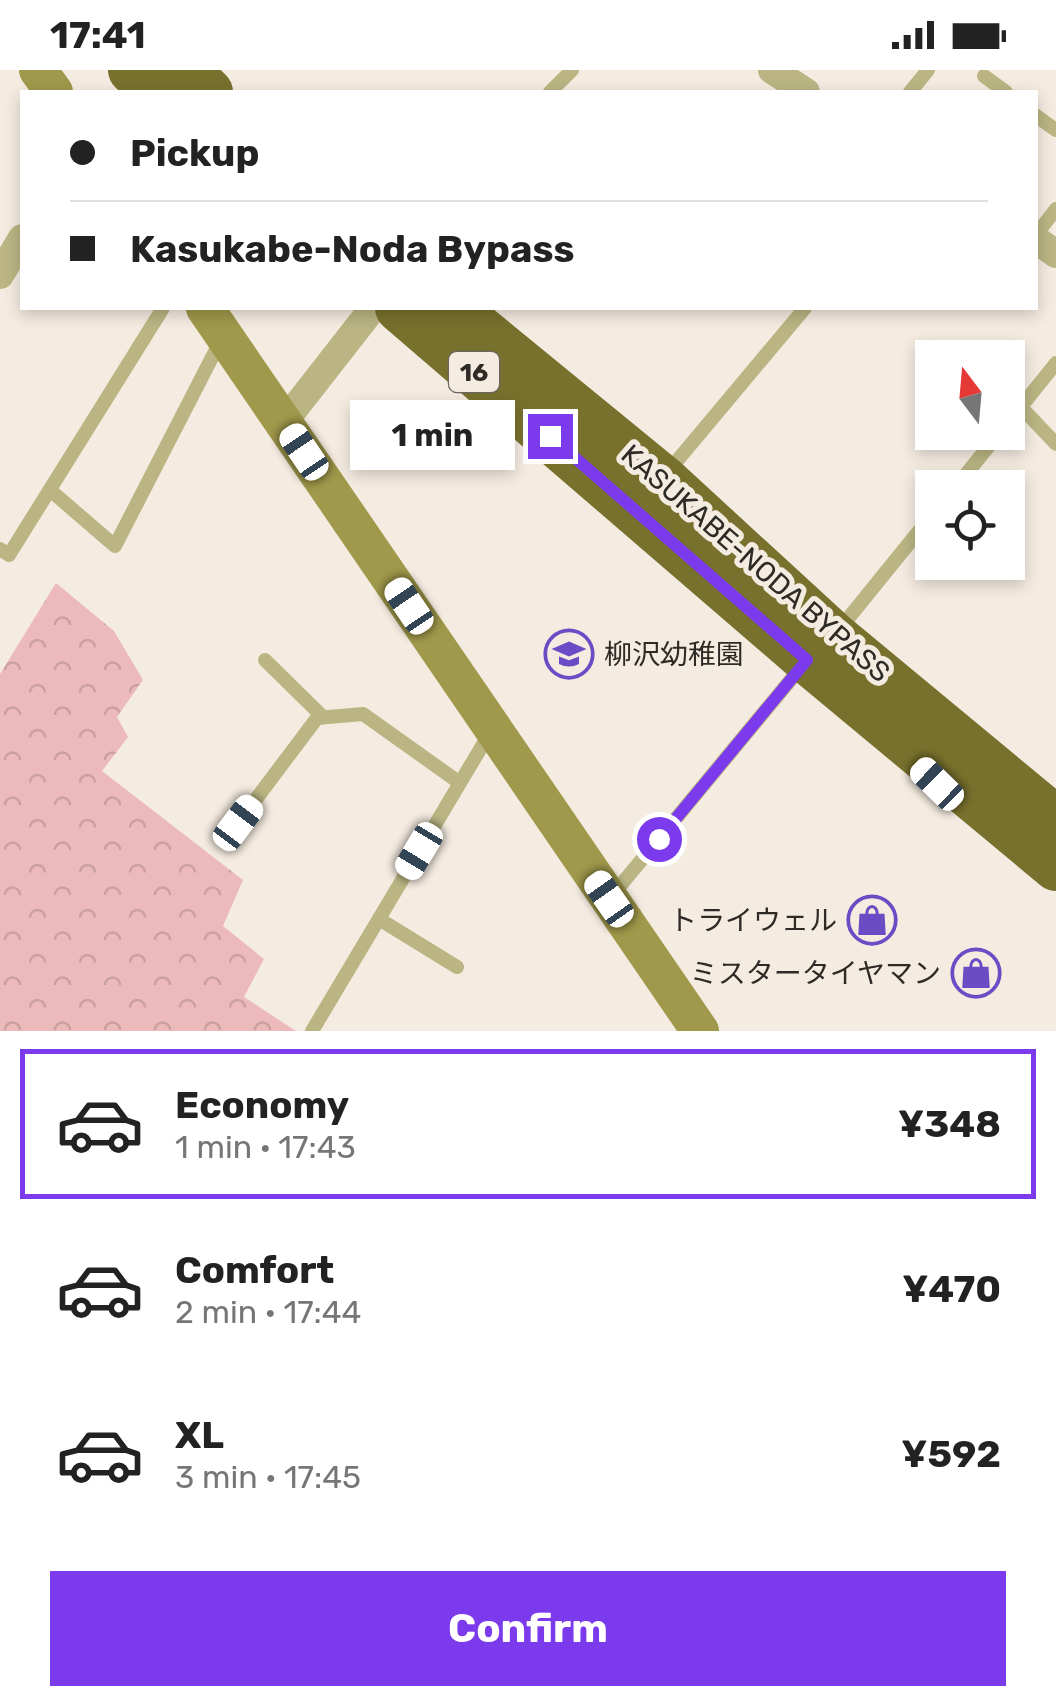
<!DOCTYPE html>
<meta charset="utf-8">
<style>
body{margin:0;font-family:Rubik,"Noto Sans JP",sans-serif;background:#f6f6f6;color:#222;height:100vh;display:flex;flex-direction:column;font-size:38px;white-space:nowrap}
*{box-sizing:border-box;margin:0}
p{font-size:32px;color:#767676}
.icon{flex:none;width:55px;height:55px;fill:none;stroke:currentColor;stroke-width:2;stroke-linecap:round;stroke-linejoin:round}
.map{position:relative;height:961px;overflow:hidden}
.details{display:flex;flex-direction:column;background:#fff;flex:1}
.details>*{flex:none}
.guide{position:absolute;left:20px;top:20px;width:1018px;height:220px;border-radius:0px;box-shadow:0 5px 15px #0003;display:grid;align-content:center;height:220px;padding:0 50px;background:#fff}
.needle{width:65px;rotate:344deg}
.controls{position:absolute;left:915px;top:270px;display:grid;gap:20px}
.controls a{display:grid;place-items:center;width:110px;height:110px;border-radius:0px;background:#fff;box-shadow:0 5px 15px #0003;font-size:50px}
.end{position:absolute;width:45px;height:45px;margin:-22px;border:12px solid #7c3aed;background:#fff;box-shadow:0 0 0 5px #fff}
.from{border-radius:50%}
.bubble{position:absolute;height:70px;border-radius:0px;background:#fff;box-shadow:0 5px 15px #0003;font-size:32px;font-weight:700;line-height:70px;text-align:center}
.car{position:absolute;width:30px;height:60px;margin:-30px -15px;border-radius:12px;box-shadow:0 0 8px 2px #0007;background:linear-gradient(#fff 24%,#345 0 40%,#fff 0 76%,#345 0 86%,#fff 0)}
.guide b{display:flex;align-items:center;gap:35px;height:95px;font-size:38px}
.guide b+b{border-top:2px solid #e0e0e0}
.guide i{width:25px;height:25px;background:#222}
ul{padding:18px 0 0;list-style:none}
li{display:flex;align-items:center;gap:30px;height:150px;margin:0 20px 15px;padding:0 30px;border:5px solid transparent;border-radius:0px}
li div{flex:1}
li b{display:block;font-size:38px}
li em{font-style:normal;font-weight:700}
li.active{border-color:#7c3aed}
li>.icon{width:90px;height:90px;stroke-width:1.5}
.action{display:flex;gap:20px;margin-top:auto;padding:20px 50px}
.action a{flex:1;height:115px;border-radius:0px;background:#7c3aed;color:#fff;font-size:40px;font-weight:700;line-height:115px;text-align:center}
.status{display:flex;justify-content:space-between;align-items:center;height:70px;padding:0 50px;background:#fff;direction:ltr}
.status svg{height:28px;fill:currentColor}
.map>svg:first-child{display:block}
.forest{fill:url(#forest-crowns)}
.lines{fill:none;stroke-linecap:round;stroke-linejoin:round}
.lane{stroke:#bab583;stroke-width:14}
.street{stroke:#bab583;stroke-width:28}
.secondary{stroke:#a0984a;stroke-width:38}
.highway{stroke:#78712d;stroke-width:48}
.route{stroke:#7c3aed;stroke-width:12}
.labels{text-anchor:middle;stroke-width:10;stroke-linejoin:round;paint-order:stroke}
.shield{fill:#f5ece1;stroke:#6a655f;stroke-width:2.5}
.shield-label{font-size:25px;font-weight:bold;fill:#2e2b27}
.street-label{font-size:28px;fill:#2e2b27;stroke:#f5ece1}
.poi-label{font-size:28px;fill:#2e2b27;stroke:#f5ece1;text-anchor:end}
</style>
<div class="status"><b>17:41</b><svg viewBox="0 0 49 12"><path d="M0 12V9h3v3zM5 12V6h3v6zM10 12V3h3v9zM15 12V0h3v12zM26 1h20v11H26zM47 4h2v5h-2z"/></svg></div>
<div class="map">
<svg width="1056" height="961" viewBox="0 0 1056 961">
<defs>
<pattern id="forest-crowns" width="20" height="18" patternUnits="userSpaceOnUse" patternTransform="scale(2.5)"><rect width="20" height="18" fill="#ecbabb"/><path d="M2 6a3 3 0 1 1 6 0M12 15a3 3 0 1 1 6 0" fill="none" stroke="#cba0a1"/></pattern>
</defs>
<rect width="100%" height="100%" fill="#f5ece1"/>
<path class="forest" d="M56,513L114,561L143,610L117,647L128,667L102,701L243,810L223,856L264,889L244,927L296,961H0V604Z"/>
<g class="lines">
<path class="lane" d="M984,6L1006,22
M550,22L572,0
M910,22L928,0
M1035,45L1056,60
M1035,166L1056,139
M1021,337L1056,374
M1008,353L1056,293
M666,404L805,238
M955,418L1000,362
M50,420L115,476L222,268
M0,479L9,485L163,238
M838,561L932,445
M265,590L323,647
M238,753L317,648L363,644L460,713
M610,828L803,595
M379,849L457,897
M312,961L491,661"/>
<path class="street" d="M772,0L806,22
M1035,169L1056,184
M0,205L22,168
M284,352L373,238"/>
<path class="secondary" d="M38,0L54,22
M205,238L700,961"/>
<path class="highway" d="M132,0L156,22
M186,0L209,22
M399,238L812,594L1056,797
M454,238L663,409L834,566L1056,750"/>
</g>
<g class="lines">
<path class="route" d="M550,366L807,590L659,769"/>
</g>
<defs>
<g id="school-ring" transform="scale(2.5)"><circle r="9.5" fill="#f5ece1" stroke="#6a4cc5" stroke-width="1.5"/><path d="M0-5L7-2L0 1L-7-2ZM-4 1L0 2.5L4 1V4Q0 6-4 4Z" fill="#6a4cc5"/></g>
<g id="shop-ring" transform="scale(2.5)"><circle r="9.5" fill="#f5ece1" stroke="#6a4cc5" stroke-width="1.5"/><path d="M-5-2.5h2.3a2.7 3.5 0 0 1 5.4 0H5L5.5 6h-11ZM-1.5-2.5h3a1.5 2.3 0 0 0-3 0Z" fill="#6a4cc5"/></g>
</defs>
<g fill-rule="evenodd">
<use href="#school-ring" x="569" y="584"/>
<use href="#shop-ring" x="872" y="850"/>
<use href="#shop-ring" x="976" y="903"/>
</g>
<g class="labels">
<rect class="shield" x="449" y="282" width="50" height="40" rx="8"/>
<g class="shield-label">
<text x="474" y="311">16</text>
</g>
<g class="street-label">
<text transform="translate(756 493) rotate(41)" y="10">KASUKABE-NODA BYPASS</text>
</g>
<g class="poi-label">
<text x="604" y="594" text-anchor="start">柳沢幼稚園</text>
<text x="837" y="860">トライウェル</text>
<text x="941" y="913">ミスタータイヤマン</text>
</g>
</g>
</svg>
<div class="controls">
<a><svg class="needle" viewBox="-14 -14 28 28"><path d="M0-13l5 13h-10z" fill="#e53935"/><path d="M0 13l5-13h-10z" fill="#767676"/></svg></a>
<a><svg class="icon" aria-label="locate" viewBox="0 0 24 24"><circle cx="12" cy="12" r="6"/><path d="M12 2v4M12 18v4M2 12h4M18 12h4"/></svg></a>
</div>
<i class="end from" style="left:659px;top:769px"></i>
<i class="end" style="left:550px;top:366px"></i>
<div class="bubble" style="left:350px;top:330px;width:165px">1 min</div>
<i class="car" style="left:304px;top:382px;rotate:326deg"></i>
<i class="car" style="left:409px;top:536px;rotate:326deg"></i>
<i class="car" style="left:937px;top:714px;rotate:314deg"></i>
<i class="car" style="left:238px;top:753px;rotate:37deg"></i>
<i class="car" style="left:419px;top:781px;rotate:211deg"></i>
<i class="car" style="left:609px;top:829px;rotate:325deg"></i>
<div class="guide">
<b><i class="from"></i>Pickup</b>
<b><i></i>Kasukabe-Noda Bypass</b>
</div>
</div>
<section class="details">
<ul>
<li class="active"><svg class="icon" aria-label="car" viewBox="0 0 24 24"><path d="M5 17H2v-5l4-1 3-4h7l3 4 3 1v5h-3M9 17h6M6 11h13"/><circle cx="7" cy="17" r="2"/><circle cx="17" cy="17" r="2"/></svg><div><b>Economy</b><p>1 min · 17:43</p></div><em>¥348</em></li>
<li><svg class="icon" aria-label="car" viewBox="0 0 24 24"><path d="M5 17H2v-5l4-1 3-4h7l3 4 3 1v5h-3M9 17h6M6 11h13"/><circle cx="7" cy="17" r="2"/><circle cx="17" cy="17" r="2"/></svg><div><b>Comfort</b><p>2 min · 17:44</p></div><em>¥470</em></li>
<li><svg class="icon" aria-label="car" viewBox="0 0 24 24"><path d="M5 17H2v-5l4-1 3-4h7l3 4 3 1v5h-3M9 17h6M6 11h13"/><circle cx="7" cy="17" r="2"/><circle cx="17" cy="17" r="2"/></svg><div><b>XL</b><p>3 min · 17:45</p></div><em>¥592</em></li>
</ul>
<div class="action"><a>Confirm</a></div>
</section>
